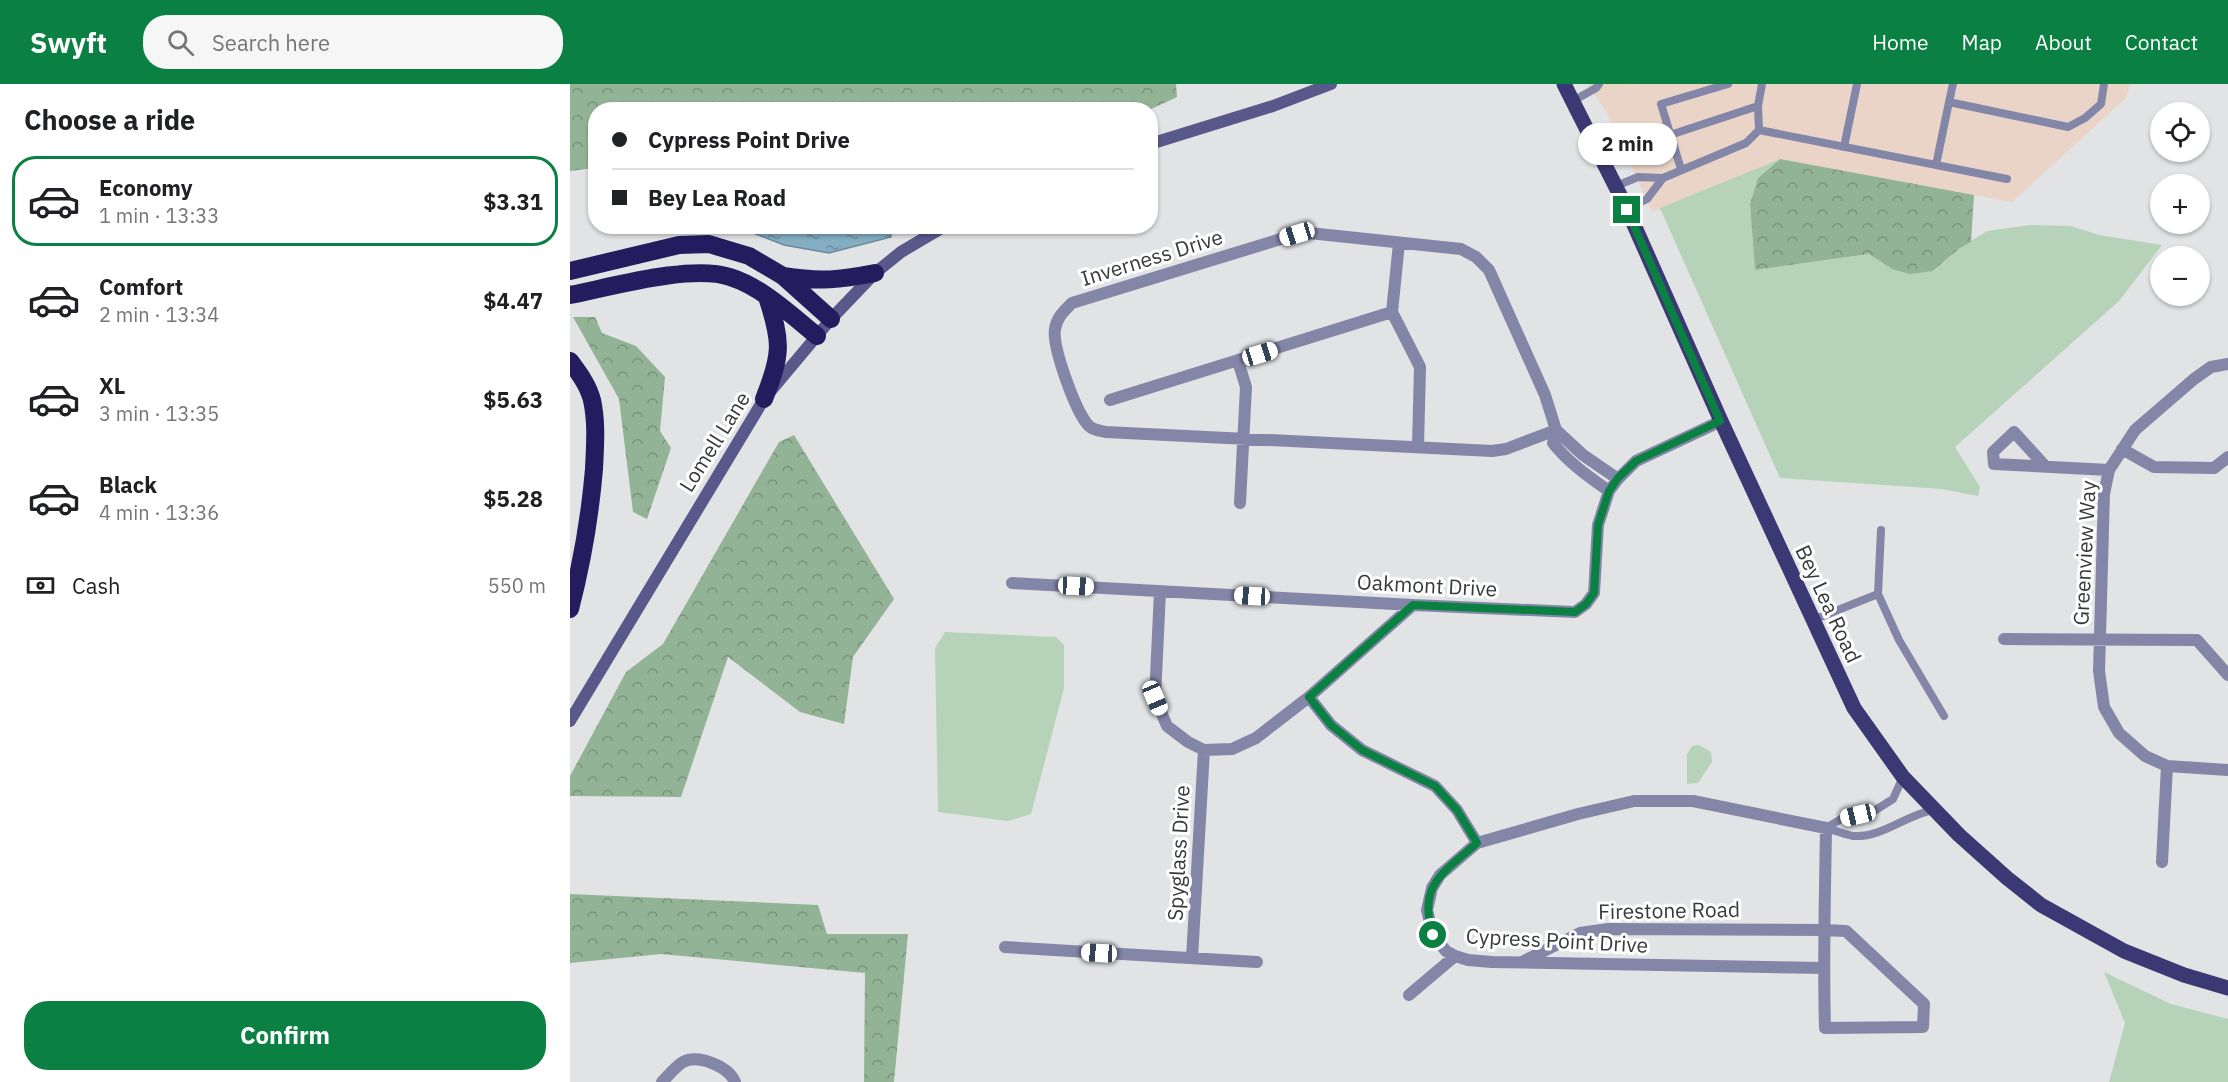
<!DOCTYPE html>
<meta charset="utf-8">
<style>
body{margin:0;font-family:"IBM Plex Sans",sans-serif;background:#f6f6f6;color:#202124;height:100vh;display:flex;flex-direction:column;font-size:22px;white-space:nowrap}
*{box-sizing:border-box;margin:0}
p{font-size:20px;color:#757577}
.icon{flex:none;width:33px;height:33px;fill:none;stroke:currentColor;stroke-width:2;stroke-linecap:round;stroke-linejoin:round}
.map{position:relative;flex:1;overflow:hidden}
.panel{display:flex;flex-direction:column;background:#fff;width:570px}
.panel>*{flex:none}
.guide{position:absolute;left:18px;top:18px;width:570px;height:132px;border-radius:24px;box-shadow:0 2px 4px #0004;display:grid;align-content:center;height:132px;padding:0 24px;background:#fff}
.tools{position:absolute;left:1580px;top:18px;display:grid;gap:12px}
.tools a{display:grid;place-items:center;width:60px;height:60px;border-radius:50%;background:#fff;box-shadow:0 2px 4px #0004;font-size:30px}
.end{position:absolute;width:27px;height:27px;margin:-14px;border:8px solid #0b8043;background:#fff;box-shadow:0 0 0 3px #fff}
.from{border-radius:50%}
.bubble{position:absolute;height:42px;border-radius:21px;background:#fff;box-shadow:0 2px 4px #0004;font-size:20px;font-weight:700;line-height:42px;text-align:center}
.car{position:absolute;width:18px;height:36px;margin:-18px -9px;border-radius:8px;box-shadow:0 0 4px 2px #0007;background:linear-gradient(#fff 24%,#345 0 40%,#fff 0 76%,#345 0 86%,#fff 0)}
.guide b{display:flex;align-items:center;gap:21px;height:57px;font-size:22px}
.guide b+b{border-top:2px solid #e0e0e0}
.guide i{width:15px;height:15px;background:#202124}
ul{padding:0;list-style:none}
li{display:flex;align-items:center;gap:18px;height:90px;margin:0 12px 9px;padding:0 12px;border:3px solid transparent;border-radius:24px}
li div{flex:1}
li b{display:block;font-size:22px}
li em{font-style:normal;font-weight:700}
li.current{border-color:#0b8043}
li>.icon{width:54px;height:54px;stroke-width:1.5}
h2{padding:0 24px;font-size:27px;line-height:72px}
.pay{display:flex;align-items:center;gap:15px;height:66px;padding:0 24px;font-size:22px}
.pay p{margin-inline-start:auto}
.primary-button{display:flex;gap:12px;margin-top:auto;padding:12px 24px}
.primary-button a{flex:1;height:69px;border-radius:24px;background:#0b8043;color:#fff;font-size:24px;font-weight:700;line-height:69px;text-align:center}
header{display:flex;align-items:center;gap:36px;box-sizing:border-box;height:84px;padding:0 30px;background:#0b8043;color:#fff}
header strong{font-size:28px}
nav{display:flex;gap:33px;margin-inline-start:auto;font-size:21px}
.search{width:420px;height:54px;background:#f6f6f6;display:flex;align-items:center;gap:15px;box-sizing:border-box;padding:0 21px;border-radius:24px;color:#757577;font-size:22px}
main{display:flex;flex:1;min-height:0}
.map>svg:first-child{display:block}
.commercial{fill:#ead4c8}
.education{fill:#e7d6c4}
.green{fill:#b6d3b9}
.forest{fill:url(#forest-crowns)}
.water{fill:url(#water-ripples);stroke:#6d8a99;stroke-width:1.5}
.lines{fill:none;stroke-linecap:round;stroke-linejoin:round}
.lane{stroke:#8486a8;stroke-width:8}
.street{stroke:#8486a8;stroke-width:12}
.secondary{stroke:#58598a;stroke-width:12}
.primary{stroke:#3b3973;stroke-width:15}
.highway{stroke:#241c5f;stroke-width:18}
.route{stroke:#0b8043;stroke-width:8}
.labels{text-anchor:middle;stroke-width:6;stroke-linejoin:round;paint-order:stroke}
.street-label{font-size:21px;fill:#38393a;stroke:#fff}
</style>
<header>
<strong>Swyft</strong>
<div class="search"><svg class="icon" aria-label="search" viewBox="0 0 24 24"><circle cx="10" cy="10" r="6"/><path d="M15 15l6 6"/></svg>Search here</div>
<nav><a>Home</a><a>Map</a><a>About</a><a>Contact</a></nav>
</header>
<main>
<section class="panel">
<h2>Choose a ride</h2>
<ul>
<li class="current"><svg class="icon" aria-label="car" viewBox="0 0 24 24"><path d="M5 17H2v-5l4-1 3-4h7l3 4 3 1v5h-3M9 17h6M6 11h13"/><circle cx="7" cy="17" r="2"/><circle cx="17" cy="17" r="2"/></svg><div><b>Economy</b><p>1 min · 13:33</p></div><em>$3.31</em></li>
<li><svg class="icon" aria-label="car" viewBox="0 0 24 24"><path d="M5 17H2v-5l4-1 3-4h7l3 4 3 1v5h-3M9 17h6M6 11h13"/><circle cx="7" cy="17" r="2"/><circle cx="17" cy="17" r="2"/></svg><div><b>Comfort</b><p>2 min · 13:34</p></div><em>$4.47</em></li>
<li><svg class="icon" aria-label="car" viewBox="0 0 24 24"><path d="M5 17H2v-5l4-1 3-4h7l3 4 3 1v5h-3M9 17h6M6 11h13"/><circle cx="7" cy="17" r="2"/><circle cx="17" cy="17" r="2"/></svg><div><b>XL</b><p>3 min · 13:35</p></div><em>$5.63</em></li>
<li><svg class="icon" aria-label="car" viewBox="0 0 24 24"><path d="M5 17H2v-5l4-1 3-4h7l3 4 3 1v5h-3M9 17h6M6 11h13"/><circle cx="7" cy="17" r="2"/><circle cx="17" cy="17" r="2"/></svg><div><b>Black</b><p>4 min · 13:36</p></div><em>$5.28</em></li>
</ul>
<div class="pay"><svg class="icon" aria-label="cash" viewBox="0 0 24 24"><path d="M3 7h18v10H3z"/><circle cx="12" cy="12" r="2"/></svg>Cash<p>550 m</p></div>
<div class="primary-button"><a>Confirm</a></div>
</section>
<div class="map">
<svg width="1658" height="998" viewBox="0 0 1658 998">
<defs>
<pattern id="forest-crowns" width="20" height="18" patternUnits="userSpaceOnUse" patternTransform="scale(1.5)"><rect width="20" height="18" fill="#93b396"/><path d="M2 6a3 3 0 1 1 6 0M12 15a3 3 0 1 1 6 0" fill="none" stroke="#79937b"/></pattern>
<pattern id="water-ripples" width="26" height="14" patternUnits="userSpaceOnUse" patternTransform="scale(1.5)"><rect width="26" height="14" fill="#84adc2"/><path d="M2 4q2-2 4 0t4 0M15 11q2-2 4 0t4 0" fill="none" stroke="#6d8e9f"/></pattern>
</defs>
<rect width="100%" height="100%" fill="#e1e3e5"/>
<path class="commercial" d="M1069,0H1560L1556,14L1442,118L1210,75L1082,128L1037,29L1026,13Z"/>
<path class="education" d="M1018,0H1068L1026,13Z"/>
<path class="green" d="M1210,75L1188,94L1180,120L1185,186L1299,170L1322,185L1364,187L1390,164L1417,147L1461,141L1501,142L1529,151L1592,161L1549,217L1385,363L1410,403L1408,412L1372,405L1210,394L1090,124Z
M375,548L486,553L494,561V604L461,730L438,737L368,728L365,564Z
M1129,661L1141,668L1142,678L1128,699L1117,700V670L1122,662Z
M1534,888L1601,920L1658,935V998H1539L1555,939Z"/>
<path class="forest" d="M0,0H606L607,13L579,26H26L25,84L0,87Z
M1210,75L1404,111L1401,158L1390,164L1363,187L1340,190L1322,185L1299,170L1185,186L1180,120L1188,94Z
M3,233H25L32,249L66,262L95,293L90,347L101,364L77,435L63,428L49,315Z
M224,351L324,515L283,573L274,640L230,628L158,573L111,713L0,712V692L56,588L93,560L209,358Z
M0,810L248,821L257,850H338L324,998H294L295,889L91,870L0,879Z"/>
<path class="water" d="M168,143L321,142V153L259,169L214,161Z"/>
<g class="lines">
<path class="lane" d="M1003,17L1026,4L1029,0
M1379,18L1383,0
M1189,46L1188,22L1192,0
M1100,51L1188,22
M1274,63L1287,0
M1366,81L1379,18L1498,43L1515,34L1531,20L1534,0
M1111,85L1091,20L1158,0
M1046,102L1068,93L1093,94
M1057,125L1077,115L1093,94L1176,59L1189,46L1437,95
M1308,510L1311,446
M1243,536L1308,510L1329,556L1374,632
M1256,744C1265,746 1275,751 1283,752C1312,754 1336,731 1363,726
M1256,744L1273,734L1304,727L1323,715L1333,693"/>
<path class="street" d="M739,149L891,165L906,173L919,186L975,311L986,346L936,365L922,367L536,348C531,347 523,346 519,342C506,329 482,263 485,245C487,233 494,227 502,219L727,150Z
M829,159L822,228L850,283L848,362
M668,277L676,303L670,419
M1658,280L1641,283L1624,295L1565,346L1539,386L1534,410L1529,587L1534,623L1549,649L1575,672L1597,682L1658,686
M540,316L822,228
M1552,365L1584,383L1644,384L1658,373
M1475,382L1444,348L1423,368L1424,380L1539,386
M1039,407C1018,392 999,379 983,359L986,346L1013,371L1048,395
M442,499L843,521L1005,528L1016,520L1024,509L1028,441L1039,407L1048,395L1066,377L1151,337
M590,507L585,614L597,642L618,658L634,666L662,665L686,654L739,613L843,521
M1434,555L1627,556L1658,591
M739,613L761,641L792,666L865,702L887,726L907,759
M1592,778L1597,682
M435,863L687,878
M622,874L634,666
M952,878L1010,849L1038,845L1254,846L1276,847L1354,920L1353,943L1255,944C1253,877 1255,811 1256,744L1123,717H1064L1008,730L907,759L870,791L862,804L857,826L863,851L876,867L885,872L898,876L922,878L1253,884
M839,911L885,872
M92,998C98,992 106,982 113,978C129,970 159,983 165,998"/>
<path class="secondary" d="M580,60L703,22L761,0
M0,637L194,315L261,235L305,189L331,168L375,142"/>
<path class="primary" d="M994,0L1057,125L1151,337L1284,624L1333,693L1389,751L1437,794L1471,821L1554,867L1614,891L1658,904"/>
<path class="highway" d="M0,187L109,161L139,160L179,172L213,192L261,235
M213,192C251,198 269,196 305,189
M0,211C41,203 121,180 160,193C192,203 221,231 247,252
M0,277C9,289 18,301 22,316C27,339 25,362 24,385C20,432 12,479 0,525
M194,315C212,270 212,258 197,213"/>
</g>
<g class="lines">
<path class="route" d="M863,851C847,801 873,789 907,759L887,726L865,702L792,666L761,641L739,613L843,521L1005,528L1016,520L1024,509L1028,441L1039,407L1048,394L1066,377L1150,337L1057,126"/>
</g>
<g class="labels">
<g class="street-label">
<text transform="translate(582 174) rotate(-17)" y="7">Inverness Drive</text>
<text transform="translate(145 358) rotate(-58)" y="7">Lomell Lane</text>
<text transform="translate(1515 469) rotate(-87)" y="7">Greenview Way</text>
<text transform="translate(857 502) rotate(3)" y="7">Oakmont Drive</text>
<text transform="translate(1258 520) rotate(65)" y="7">Bey Lea Road</text>
<text transform="translate(609 769) rotate(-87)" y="7">Spyglass Drive</text>
<text transform="translate(1099 827) rotate(-1)" y="7">Firestone Road</text>
<text transform="translate(987 857) rotate(3)" y="7">Cypress Point Drive</text>
</g>
</g>
</svg>
<div class="tools">
<a><svg class="icon" aria-label="locate" viewBox="0 0 24 24"><circle cx="12" cy="12" r="6"/><path d="M12 2v4M12 18v4M2 12h4M18 12h4"/></svg></a>
<a>+</a>
<a>−</a>
</div>
<i class="end from" style="left:863px;top:851px"></i>
<i class="end" style="left:1057px;top:126px"></i>
<div class="bubble" style="left:1008px;top:39px;width:99px">2 min</div>
<i class="car" style="left:727px;top:150px;rotate:253deg"></i>
<i class="car" style="left:690px;top:270px;rotate:73deg"></i>
<i class="car" style="left:506px;top:502px;rotate:93deg"></i>
<i class="car" style="left:682px;top:512px;rotate:273deg"></i>
<i class="car" style="left:585px;top:614px;rotate:157deg"></i>
<i class="car" style="left:1288px;top:731px;rotate:257deg"></i>
<i class="car" style="left:529px;top:869px;rotate:273deg"></i>
<div class="guide">
<b><i class="from"></i>Cypress Point Drive</b>
<b><i></i>Bey Lea Road</b>
</div>
</div>
</main>
